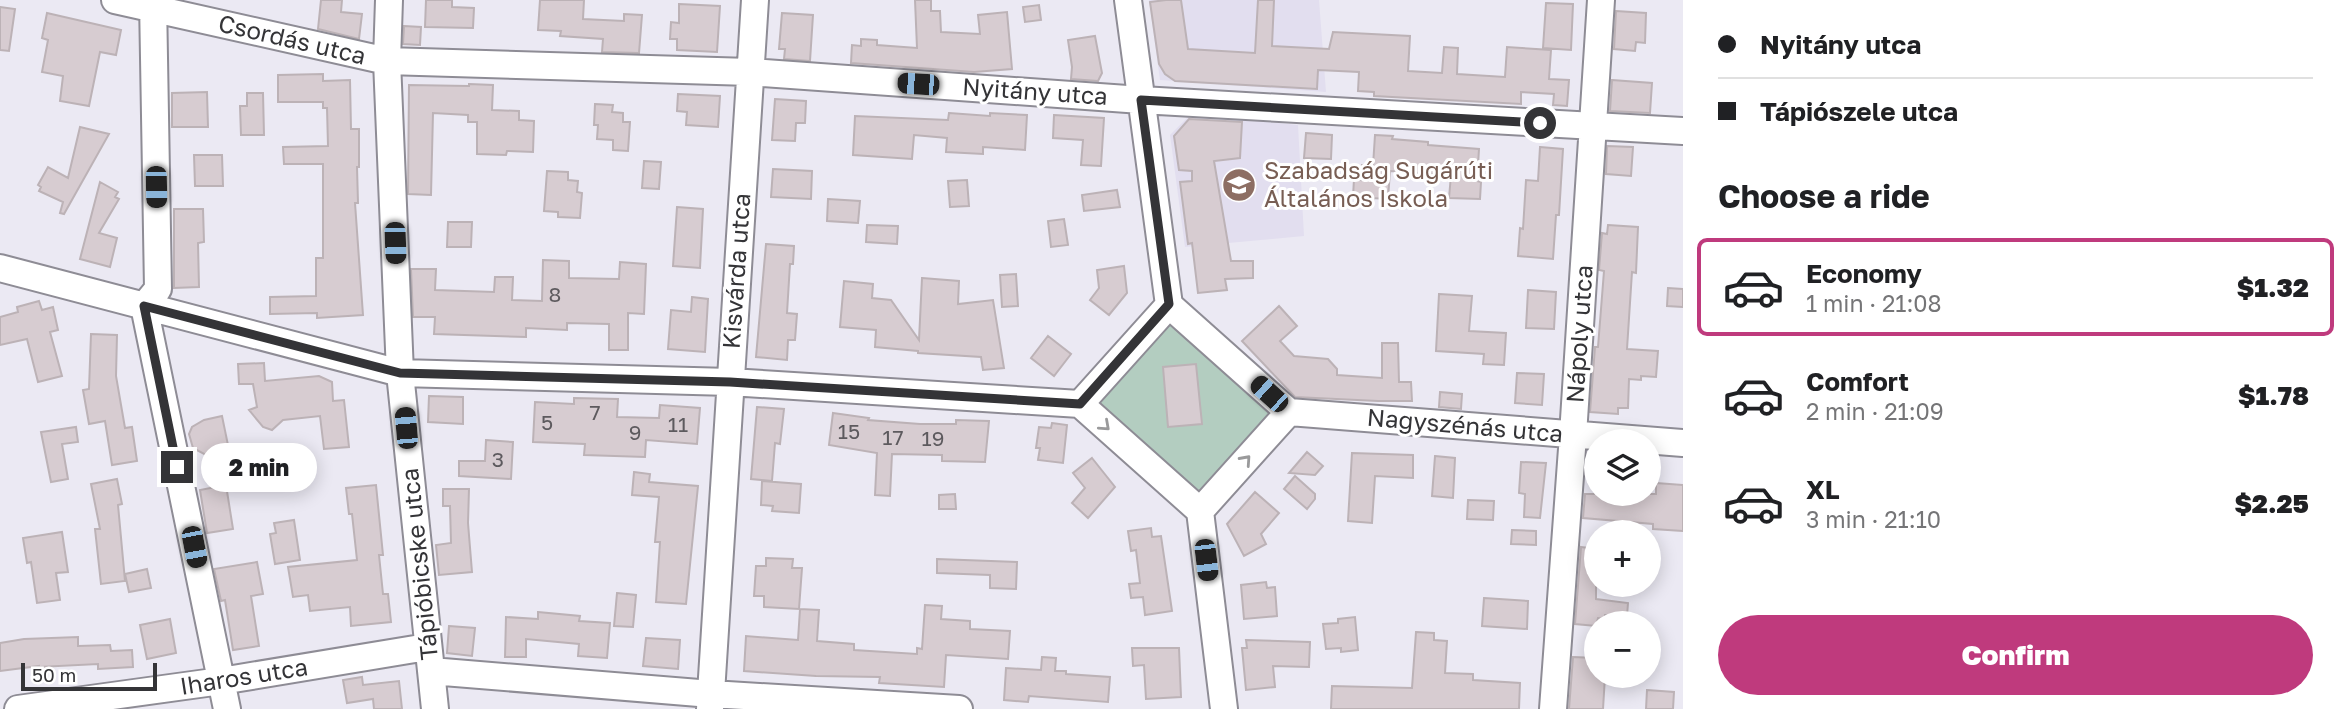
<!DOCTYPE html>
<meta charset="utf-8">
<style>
body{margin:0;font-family:"Golos Text",sans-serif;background:#f6f6f6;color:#202124;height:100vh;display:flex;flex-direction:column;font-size:26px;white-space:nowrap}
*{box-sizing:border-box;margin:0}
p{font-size:23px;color:#757577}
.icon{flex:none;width:38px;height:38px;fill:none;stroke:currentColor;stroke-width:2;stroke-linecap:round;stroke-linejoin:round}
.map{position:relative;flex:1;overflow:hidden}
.details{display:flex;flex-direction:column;background:#fff;width:665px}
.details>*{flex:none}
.top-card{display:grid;align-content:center;height:154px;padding:0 35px;background:#fff}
.buttons{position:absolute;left:1584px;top:429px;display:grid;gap:14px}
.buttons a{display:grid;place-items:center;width:77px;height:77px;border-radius:50%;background:#fff;box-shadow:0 4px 18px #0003;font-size:35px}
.scale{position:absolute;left:21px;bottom:18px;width:136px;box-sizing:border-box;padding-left:7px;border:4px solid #343437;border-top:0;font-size:19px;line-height:24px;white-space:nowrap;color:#343437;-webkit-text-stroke:5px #fff;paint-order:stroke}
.end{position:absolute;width:32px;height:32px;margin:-16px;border:9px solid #343437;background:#fff;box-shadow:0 0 0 4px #fff}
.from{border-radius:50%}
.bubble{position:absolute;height:49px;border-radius:24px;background:#fff;box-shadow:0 4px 18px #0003;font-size:23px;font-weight:800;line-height:49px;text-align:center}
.car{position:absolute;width:21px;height:42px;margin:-21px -10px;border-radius:9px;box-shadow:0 0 5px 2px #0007;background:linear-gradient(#222 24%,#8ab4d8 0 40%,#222 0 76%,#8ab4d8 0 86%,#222 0)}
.top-card b{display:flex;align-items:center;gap:24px;height:66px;font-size:26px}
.top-card b+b{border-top:2px solid #e0e0e0}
.top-card i{width:18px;height:18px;background:#202124}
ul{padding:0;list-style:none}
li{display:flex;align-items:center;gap:21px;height:98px;margin:0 14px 10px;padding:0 21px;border:4px solid transparent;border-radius:10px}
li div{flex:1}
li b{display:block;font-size:26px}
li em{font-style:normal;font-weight:800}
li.active{border-color:#bf3a7d}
li>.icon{width:63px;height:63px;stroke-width:1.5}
h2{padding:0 35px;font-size:32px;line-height:84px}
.button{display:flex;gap:14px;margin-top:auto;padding:14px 35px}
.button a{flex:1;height:80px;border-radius:42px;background:#bf3a7d;color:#fff;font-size:28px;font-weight:800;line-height:80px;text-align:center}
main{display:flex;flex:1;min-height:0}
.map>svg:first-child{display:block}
.built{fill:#e2deef}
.green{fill:#b3cdc0}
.building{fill:#d7ccd1;stroke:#bcb2b6;stroke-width:2}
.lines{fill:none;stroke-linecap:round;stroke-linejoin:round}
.minor-casing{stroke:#8e8c95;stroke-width:30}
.minor{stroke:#fff;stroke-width:26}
.oneway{stroke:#9a9a9b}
.route{stroke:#343437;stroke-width:9}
.labels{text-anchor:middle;stroke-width:6;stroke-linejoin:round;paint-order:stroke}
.number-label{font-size:21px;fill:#5d5a5e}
.street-label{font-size:24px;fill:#343437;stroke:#fff}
.education-label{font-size:24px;fill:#785e54;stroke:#fff;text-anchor:start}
</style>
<main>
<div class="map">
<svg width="1683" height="709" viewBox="0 0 1683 709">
<rect width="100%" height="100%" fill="#ebe9f3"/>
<path class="built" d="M1149,0H1319L1326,92L1160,80Z
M1191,114L1298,125L1304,236L1185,247L1170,135Z"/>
<path class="green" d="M1169,305L1289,412L1200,511L1080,404Z"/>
<path class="building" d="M321,0H342L341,12L362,14L359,39L318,29Z
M426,0H452V7L474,8L473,28L425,27Z
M540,0H584L583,19L624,21V14L642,15L639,53L602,52L603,39L560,36L561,31L538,30Z
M915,0H931V11H940L941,32L980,34L978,15L1007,12L1012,69L974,72L851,63L852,45L861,46V39L877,40V45L917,48Z
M1166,0H1181L1188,49L1255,53L1258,0H1274L1272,46L1329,49L1333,32L1410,36L1408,71L1442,73L1444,47L1458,48L1457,74L1505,77L1507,47L1551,50L1549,79L1569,80L1567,106L1553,105L1554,94L1521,92V104L1374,96V92L1358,91L1359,72L1318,70L1317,89L1175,81L1165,74L1159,64L1150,2Z
M1546,3L1573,4L1571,50L1543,48Z
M679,4L720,6L717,52L677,50V39H670L671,22L679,23Z
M1039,5L1041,20L1025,22L1023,7Z
M0,7L15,9L9,51L0,50Z
M1616,11L1646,13L1645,43L1636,42L1635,51L1614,49Z
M47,13L121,30L116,55L100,52L89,106L60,101L63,76L42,72L48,40L42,38Z
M782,13L813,15L810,61L784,59L785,49H779Z
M404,26L421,27L420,45L403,44Z
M1095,36L1102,73L1098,81L1071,79L1072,67L1068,40Z
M323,74V81L350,80L351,129H359V167H357L358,203H355L363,315L317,318V313L270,314V297L316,296V258H323V164H284L283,147L328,146L327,108H323V102H278V75Z
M1612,80L1652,83L1650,113L1610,111Z
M469,84L493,85L492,110L519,111V120L534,121L533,152L507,151L506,155L477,154V122H468V115L433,113L431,195L408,194L409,85L469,86Z
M207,92L208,127H172V93Z
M247,93H263L264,135H241L240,106H247Z
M678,94L720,96L718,127L686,125L687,112L677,111Z
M775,99L806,101L805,123H796L795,141L772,140Z
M595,104L613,105L612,112L623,113V122H630L628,151L613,150V140L597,139L598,125H594Z
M949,113L990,116V113L1027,115L1025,150L983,147V154L946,152L947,138L914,135L912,159L853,155L855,116L948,120Z
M1054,115L1104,118L1101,166L1081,165L1083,140L1053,138Z
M1189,119L1242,122L1240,158L1214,161L1231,261H1253V278L1225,279L1227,290L1198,293L1192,243L1188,244L1180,182L1192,181V171L1179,170L1174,136Z
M80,127L109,134L64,214L60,213L63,202L39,191L41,187L38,185L48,167L68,178Z
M1306,133L1332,135L1331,159L1304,158Z
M1375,135L1393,136L1392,139L1428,142V145L1479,149L1477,181L1481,182L1480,199L1449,198L1451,175L1390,171L1388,199L1353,197L1354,179L1361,180L1362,165L1373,166Z
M1607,146L1633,147L1631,176L1606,174Z
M1540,147L1563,149L1559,215H1556L1553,259L1518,256L1520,228L1523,229L1526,180L1538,181Z
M194,155H222L223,186H195Z
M644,161L661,162L659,189L642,188Z
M773,169L812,171L811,199L771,197Z
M547,171L568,172V180L578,181L577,192L582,193L580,218L558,217V212L544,211Z
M967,180L969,206L950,207L948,181Z
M100,182L118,192L115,197L119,199L99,233L117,238L110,267L80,259Z
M1117,190L1120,207L1084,211L1082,195Z
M828,199L860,201L858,223L827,221Z
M677,207L703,209L700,268L673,266Z
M174,209H203L204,242L198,243L199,287L174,288Z
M1064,219L1068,245L1051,247L1048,221Z
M448,222H472L471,247H447Z
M867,225L898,226L897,244L866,242Z
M1608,225L1638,227L1636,273L1632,272L1627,349L1658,351L1656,377L1641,376V380L1629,379L1628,408H1618V414L1590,412L1595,347H1598L1604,271L1599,270L1602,233L1607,234Z
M766,244L794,246L793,264H790L787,313L797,314L795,340H788L787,360L756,357Z
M543,260L569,261V278L619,279L620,262L646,264L644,314L628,313V350H609V324L567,323V330L526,328V337L434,334L435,317H413L411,269H436L435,290L494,292L495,277H513L512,300L542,301Z
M1124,266L1127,293L1109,315L1090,300L1099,288L1097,270Z
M1016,274L1018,306L1002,307L1000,275Z
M922,278L959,281L958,304L993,300L1004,368L983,370L981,357L918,353V351L875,347L876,330L840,327L844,281L873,284L872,298L891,300L919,340Z
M1668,288L1683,289V307L1667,306Z
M1528,290L1556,292L1554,329L1526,328Z
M1439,294L1472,296L1469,331L1506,333L1504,365L1483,364L1484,354L1436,351Z
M692,297L708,299L705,352L668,349L671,310L691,312Z
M39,301L42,310L53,307L58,330L50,332L62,376L38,382L27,339L0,345V317L18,312L17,307Z
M1279,306L1297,326L1280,341L1294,356L1328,359L1337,369V375L1382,378V343H1398L1399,382H1411L1412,401H1378L1295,397L1242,341Z
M91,334L117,335L116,376L125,428L132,427L137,461L112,465L105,421L89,424L83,390L89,389Z
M1048,336L1071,354L1054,376L1031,358Z
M264,363L265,381L319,376L332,382L333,401L344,400L349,447L324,449L320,416L283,420L272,430L263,427L249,410L257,407L253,384H239L238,364Z
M1196,364L1202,424L1168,427L1163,367Z
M1517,373L1544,374L1542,405L1515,403Z
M1440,392L1462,394L1461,409L1439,407Z
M429,396L463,397V424L428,422Z
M574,398L618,399L617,417L659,418L660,405L700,408L697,444L646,440L645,457L584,455L585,444L533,442L535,402L574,404Z
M757,407L784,409L780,444L775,443L772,481L751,479Z
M833,413L869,418L868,420L920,424H956V420L989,421L985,462L942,461V455L892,454L890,496L875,495L877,453L829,445Z
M222,416L229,450L206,455L193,448L189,434L192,427L204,420Z
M1052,423L1067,425L1063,463L1038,460L1040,448H1036L1039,427L1051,428Z
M76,427L78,442L62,444L68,479L51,482L41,432Z
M486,440L513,442L511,479L459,476V461H485Z
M1307,452L1323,466L1315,475L1289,473Z
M1352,453L1413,455V478L1375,476L1372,523L1348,521Z
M1435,456L1455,458L1453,498L1432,496Z
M1092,458L1115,487L1088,518L1072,503L1085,488L1073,473Z
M1521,462L1546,463L1540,518L1524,517L1525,494L1519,493Z
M634,472L650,474L649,482L698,486L686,604L656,602L660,542H655L659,497L632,495Z
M1295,476L1315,494V499L1307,509L1284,489Z
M117,479L122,504L118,505L125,581L101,584L95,529H100L91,484Z
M762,481L801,484L799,513L772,511L773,506L761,505Z
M1656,483L1683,485V531L1653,529V524L1583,518L1585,494H1656Z
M226,485L233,529L207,533L200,490Z
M376,485L383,555H379L383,594H388L391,622L351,626L350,607L310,611L308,595L293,597L288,567L357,560L352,514H349L346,488Z
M443,489H469L468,523L472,572L439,575L436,545L451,543L450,506H443Z
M1255,492L1279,513L1261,534L1266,544L1244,556L1227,524Z
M955,494L956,509H939V495Z
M1468,500L1494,501L1493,520L1467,519Z
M294,520L300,560L275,564L270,534L276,533L274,523Z
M1151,528L1152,537L1161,536L1172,611L1145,615L1143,597L1131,598L1129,584L1140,583L1136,550L1131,551L1128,531Z
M1512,530L1536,531V545L1511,544Z
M62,532L68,572L56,573L60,600L37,603L31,562L27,563L23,538Z
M1581,547L1596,549V599L1628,603L1627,616L1605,615V619L1598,618L1596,626L1575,624Z
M766,558L793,559L792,568H802L799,609L764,607V596H754L756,566H766Z
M937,559L1017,562L1016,589L990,588V575L937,573Z
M257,562L263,594L251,596L259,646L233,650L225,600L221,601L214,569Z
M147,569L151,588L129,592L125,574Z
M1266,582L1267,588L1275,587L1277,616L1244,619L1241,585Z
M617,593L636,595L633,627L614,626Z
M1484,598L1528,601L1527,629L1482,626Z
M925,605L942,606L941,619L970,621V629L1010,631L1008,659L946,655L944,687L879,683L880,677L816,676L744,671L746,636L798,640L800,609L819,610L817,641L854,644V650L917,654V648L922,649Z
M538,612L580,616L579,621L610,623L607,658L578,656L579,644L526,639V657H505L506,617L538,619Z
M1355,617L1358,650L1341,652V648L1326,649L1323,624L1338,623V619Z
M170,619L176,653L147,659L140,625Z
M449,626L475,628L472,656L447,653Z
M1416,632L1434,633V640L1447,641L1445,673L1473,674V680L1520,683L1519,709H1331L1332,686L1412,688Z
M78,637V646L110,645L111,651L132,650L133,667L98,669V664L39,667V666L0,671V643L24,639Z
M646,638L680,640L678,669L643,666Z
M1246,640L1310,642L1309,667L1273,666L1275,687L1246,690L1242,648H1247Z
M1132,648H1179L1181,697L1146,699L1144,665L1133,666Z
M1042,657L1056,658L1055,671H1066V674L1110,677L1108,702L1029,696L1028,702L1004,700L1006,668L1041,670Z
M1573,657L1596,658V676H1605L1603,709H1569Z
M362,677L363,685L399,681L402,709H374L373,699L347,703L343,680Z
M1647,690L1674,692L1673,709H1646Z"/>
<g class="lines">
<g class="minor-casing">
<path id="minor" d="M115,0L387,61L750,72L1141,100L1683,131
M153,0L158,289L144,306L227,709
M389,0L387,61L400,373L435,709
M1128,0L1169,305
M0,268L400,373L730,382L1080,404
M1169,305L1080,404L1200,511
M1169,305L1289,412L1200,511
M1289,412L1683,443
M1200,511L1224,709
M431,671L711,694L959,709
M18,709L221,681L427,647
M710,709L755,0
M1553,709L1573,435L1601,0"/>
</g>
<use href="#minor" class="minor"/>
</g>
<defs><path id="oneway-chevron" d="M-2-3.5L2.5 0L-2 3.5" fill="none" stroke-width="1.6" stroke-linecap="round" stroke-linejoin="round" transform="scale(1.75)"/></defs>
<g class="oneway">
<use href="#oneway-chevron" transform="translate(1105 426) rotate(42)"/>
<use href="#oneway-chevron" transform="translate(1246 460) rotate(-48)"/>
</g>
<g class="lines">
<path class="route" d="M177,467L144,306L400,373L730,382L1080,404L1169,304L1141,100L1540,123"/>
</g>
<defs>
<g id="school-disc" transform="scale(1.75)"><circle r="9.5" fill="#8d6e63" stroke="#fff"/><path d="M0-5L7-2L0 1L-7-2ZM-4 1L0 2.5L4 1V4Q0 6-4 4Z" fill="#fff"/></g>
</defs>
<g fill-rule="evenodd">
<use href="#school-disc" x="1239" y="185"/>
</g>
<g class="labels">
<g class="number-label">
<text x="555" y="302">8</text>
<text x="595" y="420">7</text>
<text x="547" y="430">5</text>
<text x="678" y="432">11</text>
<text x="849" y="439">15</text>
<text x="635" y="440">9</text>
<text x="893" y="445">17</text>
<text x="933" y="446">19</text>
<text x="498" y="467">3</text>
</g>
<g class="street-label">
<text transform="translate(292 40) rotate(13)" y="8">Csordás utca</text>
<text transform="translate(1035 92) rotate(4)" y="8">Nyitány utca</text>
<text transform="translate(737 271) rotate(-86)" y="8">Kisvárda utca</text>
<text transform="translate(1580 334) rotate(-86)" y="8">Nápoly utca</text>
<text transform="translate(1465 426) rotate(5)" y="8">Nagyszénás utca</text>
<text transform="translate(420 564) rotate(-96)" y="8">Tápióbicske utca</text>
<text transform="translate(244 677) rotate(-9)" y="8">Iharos utca</text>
</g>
<g class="education-label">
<text x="1264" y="179">Szabadság Sugárúti<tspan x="1264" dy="28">Általános Iskola</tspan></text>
</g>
</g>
</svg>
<div class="buttons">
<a><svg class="icon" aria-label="layers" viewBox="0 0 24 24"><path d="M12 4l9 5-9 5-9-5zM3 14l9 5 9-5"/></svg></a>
<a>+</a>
<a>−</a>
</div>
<div class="scale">50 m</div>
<i class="end from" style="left:1540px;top:123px"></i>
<i class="end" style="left:177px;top:467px"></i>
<div class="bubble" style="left:201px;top:443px;width:116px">2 min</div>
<i class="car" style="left:918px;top:84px;rotate:274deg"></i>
<i class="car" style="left:156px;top:187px;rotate:179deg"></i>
<i class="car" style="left:395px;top:243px;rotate:178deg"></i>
<i class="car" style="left:1269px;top:394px;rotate:312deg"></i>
<i class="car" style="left:406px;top:428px;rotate:355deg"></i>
<i class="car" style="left:194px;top:547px;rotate:169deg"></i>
<i class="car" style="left:1206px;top:560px;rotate:173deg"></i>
</div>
<section class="details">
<div class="top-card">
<b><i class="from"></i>Nyitány utca</b>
<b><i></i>Tápiószele utca</b>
</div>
<h2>Choose a ride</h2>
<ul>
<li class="active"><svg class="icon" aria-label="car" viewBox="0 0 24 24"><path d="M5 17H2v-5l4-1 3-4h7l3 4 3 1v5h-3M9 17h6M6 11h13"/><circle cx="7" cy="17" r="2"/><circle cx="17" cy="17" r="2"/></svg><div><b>Economy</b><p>1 min · 21:08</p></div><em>$1.32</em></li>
<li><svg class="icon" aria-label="car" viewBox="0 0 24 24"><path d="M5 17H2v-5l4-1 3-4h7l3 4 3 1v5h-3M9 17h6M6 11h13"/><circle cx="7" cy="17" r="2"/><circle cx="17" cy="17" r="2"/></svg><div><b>Comfort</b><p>2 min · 21:09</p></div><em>$1.78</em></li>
<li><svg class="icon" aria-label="car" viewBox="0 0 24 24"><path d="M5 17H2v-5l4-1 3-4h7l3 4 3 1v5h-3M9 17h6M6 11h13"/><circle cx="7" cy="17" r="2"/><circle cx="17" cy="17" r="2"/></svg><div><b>XL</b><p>3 min · 21:10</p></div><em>$2.25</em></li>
</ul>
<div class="button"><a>Confirm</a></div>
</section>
</main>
